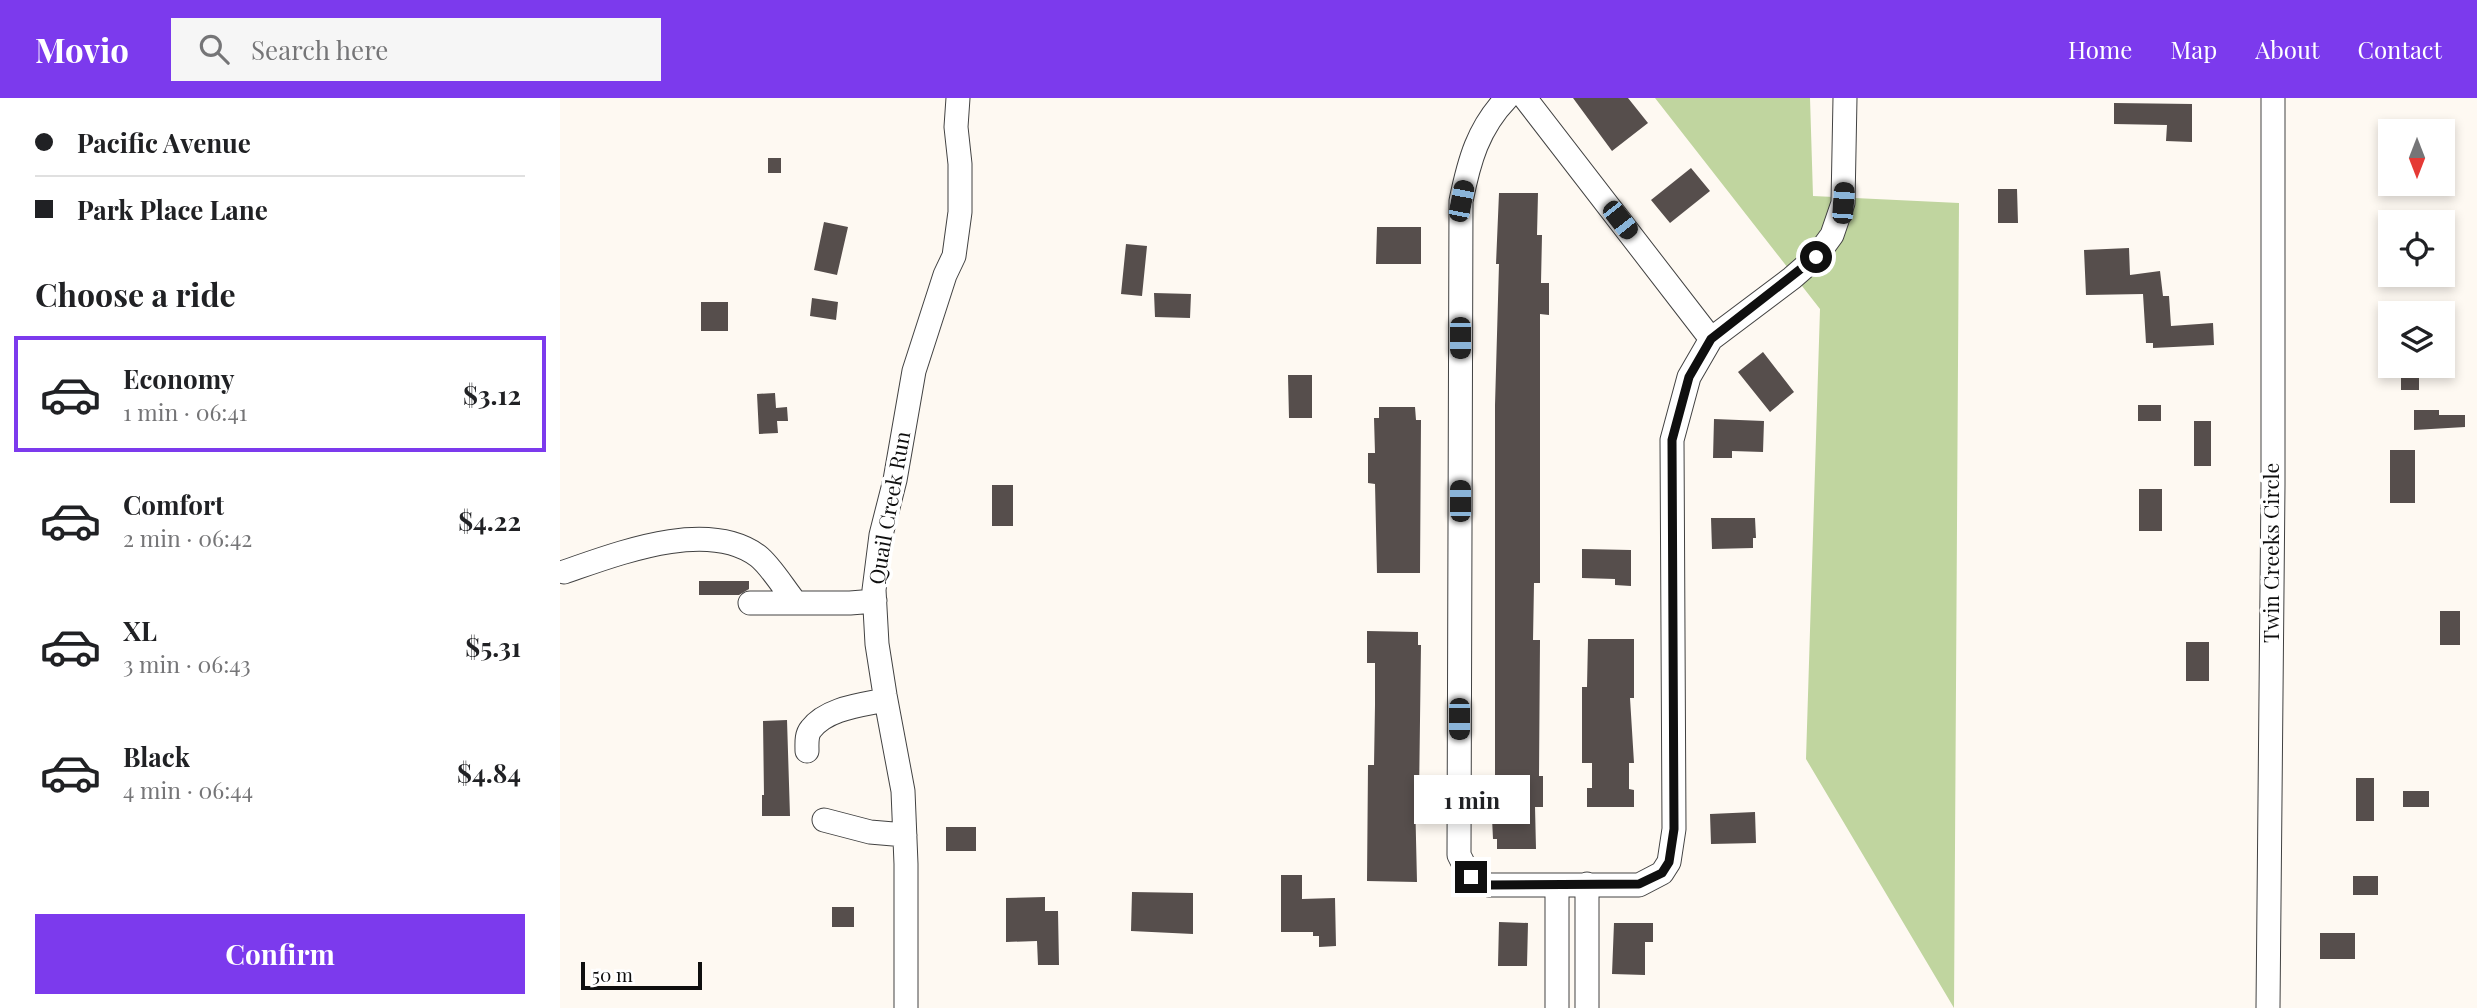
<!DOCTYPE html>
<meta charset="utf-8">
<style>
body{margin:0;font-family:"Playfair Display",serif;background:#f6f6f6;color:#202124;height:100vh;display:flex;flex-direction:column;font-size:26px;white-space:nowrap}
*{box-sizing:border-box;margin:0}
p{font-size:23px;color:#757577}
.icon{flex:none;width:38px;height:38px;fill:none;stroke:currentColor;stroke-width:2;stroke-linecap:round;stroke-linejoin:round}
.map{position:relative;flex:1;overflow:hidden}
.side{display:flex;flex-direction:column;background:#fff;width:560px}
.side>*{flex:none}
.guide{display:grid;align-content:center;height:154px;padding:0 35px;background:#fff}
.needle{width:46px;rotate:180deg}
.fabs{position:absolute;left:1818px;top:21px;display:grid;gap:14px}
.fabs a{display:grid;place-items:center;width:77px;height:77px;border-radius:0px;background:#fff;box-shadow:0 4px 10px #0003;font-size:35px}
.scale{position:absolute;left:21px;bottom:18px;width:121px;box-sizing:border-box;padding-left:7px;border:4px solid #0f0f0f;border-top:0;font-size:19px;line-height:24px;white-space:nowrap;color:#0f0f0f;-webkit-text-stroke:5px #fff;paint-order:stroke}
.end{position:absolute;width:32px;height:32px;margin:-16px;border:9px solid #0f0f0f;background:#fff;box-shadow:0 0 0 4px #fff}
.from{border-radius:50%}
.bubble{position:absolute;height:49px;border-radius:0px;background:#fff;box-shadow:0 4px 10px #0003;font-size:23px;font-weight:700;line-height:49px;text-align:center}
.car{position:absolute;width:21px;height:42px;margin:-21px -10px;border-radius:9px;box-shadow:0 0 5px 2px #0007;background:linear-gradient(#222 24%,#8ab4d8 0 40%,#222 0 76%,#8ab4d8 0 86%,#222 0)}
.guide b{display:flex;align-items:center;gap:24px;height:66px;font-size:26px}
.guide b+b{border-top:2px solid #e0e0e0}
.guide i{width:18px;height:18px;background:#202124}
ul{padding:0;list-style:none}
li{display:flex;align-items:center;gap:21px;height:116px;margin:0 14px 10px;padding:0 21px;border:4px solid transparent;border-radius:0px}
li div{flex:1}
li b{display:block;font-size:26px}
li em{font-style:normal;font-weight:700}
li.selected{border-color:#7c3aed}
li>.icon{width:63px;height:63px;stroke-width:1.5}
h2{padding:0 35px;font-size:32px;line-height:84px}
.action{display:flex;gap:14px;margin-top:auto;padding:14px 35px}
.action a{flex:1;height:80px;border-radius:0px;background:#7c3aed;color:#fff;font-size:28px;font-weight:700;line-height:80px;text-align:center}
header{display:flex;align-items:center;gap:42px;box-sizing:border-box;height:98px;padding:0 35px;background:#7c3aed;color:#fff}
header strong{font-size:33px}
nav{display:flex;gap:38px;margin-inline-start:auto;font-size:24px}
.search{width:490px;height:63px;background:#f6f6f6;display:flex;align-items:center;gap:18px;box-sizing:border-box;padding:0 24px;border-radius:0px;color:#757577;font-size:26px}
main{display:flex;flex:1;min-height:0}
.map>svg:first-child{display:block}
.forest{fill:#c0d59f}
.building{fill:#564e4c}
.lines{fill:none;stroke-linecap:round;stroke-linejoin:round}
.minor-casing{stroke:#424242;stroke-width:25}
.minor{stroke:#fff;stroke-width:23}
.route{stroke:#0f0f0f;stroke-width:9}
.labels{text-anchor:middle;stroke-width:7;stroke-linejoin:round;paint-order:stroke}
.street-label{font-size:21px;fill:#0f0f0f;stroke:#fff}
</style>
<header>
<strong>Movio</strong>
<div class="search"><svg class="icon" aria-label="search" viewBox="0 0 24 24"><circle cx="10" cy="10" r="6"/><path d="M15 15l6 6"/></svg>Search here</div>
<nav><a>Home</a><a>Map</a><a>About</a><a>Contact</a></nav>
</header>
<main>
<section class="side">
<div class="guide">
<b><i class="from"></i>Pacific Avenue</b>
<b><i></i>Park Place Lane</b>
</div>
<h2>Choose a ride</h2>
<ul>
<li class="selected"><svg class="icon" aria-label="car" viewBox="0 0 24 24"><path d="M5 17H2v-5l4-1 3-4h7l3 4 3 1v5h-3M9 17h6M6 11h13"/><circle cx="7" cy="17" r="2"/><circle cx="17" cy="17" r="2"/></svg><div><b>Economy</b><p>1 min · 06:41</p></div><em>$3.12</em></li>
<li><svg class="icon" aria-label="car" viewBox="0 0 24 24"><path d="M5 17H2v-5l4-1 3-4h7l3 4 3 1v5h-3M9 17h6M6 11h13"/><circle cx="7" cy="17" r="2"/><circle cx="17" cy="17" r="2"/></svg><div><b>Comfort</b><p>2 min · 06:42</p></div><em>$4.22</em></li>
<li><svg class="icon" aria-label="car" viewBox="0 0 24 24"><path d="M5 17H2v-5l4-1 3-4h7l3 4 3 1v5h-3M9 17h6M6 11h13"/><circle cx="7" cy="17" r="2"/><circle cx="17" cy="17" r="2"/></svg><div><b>XL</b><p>3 min · 06:43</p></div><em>$5.31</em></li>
<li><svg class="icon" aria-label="car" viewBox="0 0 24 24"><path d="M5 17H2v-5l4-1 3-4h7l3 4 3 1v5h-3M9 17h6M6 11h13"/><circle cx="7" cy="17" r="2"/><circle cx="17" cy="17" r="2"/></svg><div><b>Black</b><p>4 min · 06:44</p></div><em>$4.84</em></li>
</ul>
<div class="action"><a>Confirm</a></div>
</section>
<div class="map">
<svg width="1917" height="910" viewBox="0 0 1917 910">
<rect width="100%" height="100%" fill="#fef9f2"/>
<path class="forest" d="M1095,0H1250L1253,98L1399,105L1394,910L1246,661L1260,211Z"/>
<path class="building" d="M1013,0H1068L1088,25L1052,53Z
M1554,5L1632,6V44L1606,43L1607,27L1554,26Z
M208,60H221V75H208Z
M1131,70L1150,93L1110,125L1091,102Z
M1438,91H1457L1458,125H1438Z
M939,95H978L977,137H982L981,185H989V217L980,216V485H974L973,542H980L979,678H983V709H975L976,751H937V741H933L932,720H935V307L939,166H936Z
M264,124L288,129L277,177L254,172Z
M817,129H861V166H816Z
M566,146L587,148L582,198L561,196Z
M1569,150L1570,177L1600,173L1603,198H1609L1611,228L1653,225L1654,247L1593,250V245H1586L1583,196L1526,197L1524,152Z
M594,195L631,196L630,220L595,219Z
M252,200L278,204L276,222L250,218Z
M141,204H168V233H141Z
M1203,254L1234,294L1210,314L1178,274Z
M1841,270H1859V292H1841Z
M728,277H752V320H729Z
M215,295L216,310L227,309L228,323H217L218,335L199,336L197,296Z
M1578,307H1601V323H1578Z
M819,309H855L856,322H861L860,475H817L815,386L808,385V355H815L814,320H819Z
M1854,312H1879V317H1905V329L1854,332Z
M1154,321L1204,323L1203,354L1172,353V360H1153Z
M1634,323H1651V368H1634Z
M1830,352H1855V405H1830Z
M432,387H453V428H432Z
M1579,391H1602V433H1579Z
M1151,420H1195L1196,440H1193V450L1152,451Z
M1022,451L1071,452V488L1055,487V481L1022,480Z
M139,483H189V491L179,497H139Z
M1880,513H1900V547H1880Z
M807,533L858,534V547H861L859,698H855L857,784L807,783L808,667H814L815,607V565H807Z
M1028,541H1074V600H1070L1074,665H1069V691L1074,692V709H1027V690H1032V665H1022V589H1027Z
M1626,544H1649V583H1626Z
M227,622L230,718H202V697H204L203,623Z
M1796,680H1814V723H1796Z
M1843,693H1869V709H1843Z
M1195,714L1196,745L1151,746L1150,716Z
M386,729H416V753H386Z
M721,777H742V801L775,800L776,848L759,849V838H753V834H721Z
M1793,778H1818V797H1793Z
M572,794L633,795V836L571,833Z
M485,799V813H498L499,867H478L477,843L446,844V800Z
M272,809H294V829H272Z
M939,824L968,825L967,868H938Z
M1054,825H1093V844H1085V877L1052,876Z
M1760,835H1795V861H1760Z"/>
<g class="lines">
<g class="minor-casing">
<path id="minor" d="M947,0C918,30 909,63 901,103L899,757L910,779L929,787H1079L1102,775L1109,764L1114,731L1112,342L1129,279L1151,241L1232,180L1256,159L1272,137L1283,105L1285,0
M965,0L1151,241
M4,474C57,456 147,420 198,458C211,468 225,492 236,505
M190,505H290L315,503
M247,653C247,645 246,637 251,631C267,610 302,607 325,602
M264,722L310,734L345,737
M1027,786V910
M997,787V910
M346,910V766L343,693L325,597L317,546L314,492L321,437L335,382L354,273L385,177L394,158L400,114V66L396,29L398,0
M1708,910L1713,387V0"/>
</g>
<use href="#minor" class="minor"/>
</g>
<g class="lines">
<path class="route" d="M911,779L929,787L1079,786L1102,775L1109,764L1114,731L1112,342L1129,279L1151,241L1256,159"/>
</g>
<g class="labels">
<g class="street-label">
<text transform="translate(330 410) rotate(-80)" y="7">Quail Creek Run</text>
<text transform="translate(1712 455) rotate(-90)" y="7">Twin Creeks Circle</text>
</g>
</g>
</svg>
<div class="fabs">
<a><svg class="needle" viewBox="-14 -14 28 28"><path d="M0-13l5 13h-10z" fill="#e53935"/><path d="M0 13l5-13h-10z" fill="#757577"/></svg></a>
<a><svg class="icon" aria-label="locate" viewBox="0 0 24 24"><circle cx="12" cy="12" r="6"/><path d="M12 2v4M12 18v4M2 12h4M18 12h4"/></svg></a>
<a><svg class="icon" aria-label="layers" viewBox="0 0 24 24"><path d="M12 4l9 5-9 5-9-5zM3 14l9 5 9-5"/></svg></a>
</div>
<div class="scale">50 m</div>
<i class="end from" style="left:1256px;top:159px"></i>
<i class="end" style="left:911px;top:779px"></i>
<div class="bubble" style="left:854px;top:677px;width:116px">1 min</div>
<i class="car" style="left:901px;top:103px;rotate:11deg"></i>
<i class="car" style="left:1283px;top:105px;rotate:4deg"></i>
<i class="car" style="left:1060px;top:122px;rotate:142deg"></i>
<i class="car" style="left:900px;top:240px;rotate:180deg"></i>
<i class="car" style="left:900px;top:403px;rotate:0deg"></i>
<i class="car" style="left:899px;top:621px;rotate:180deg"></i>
</div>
</main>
